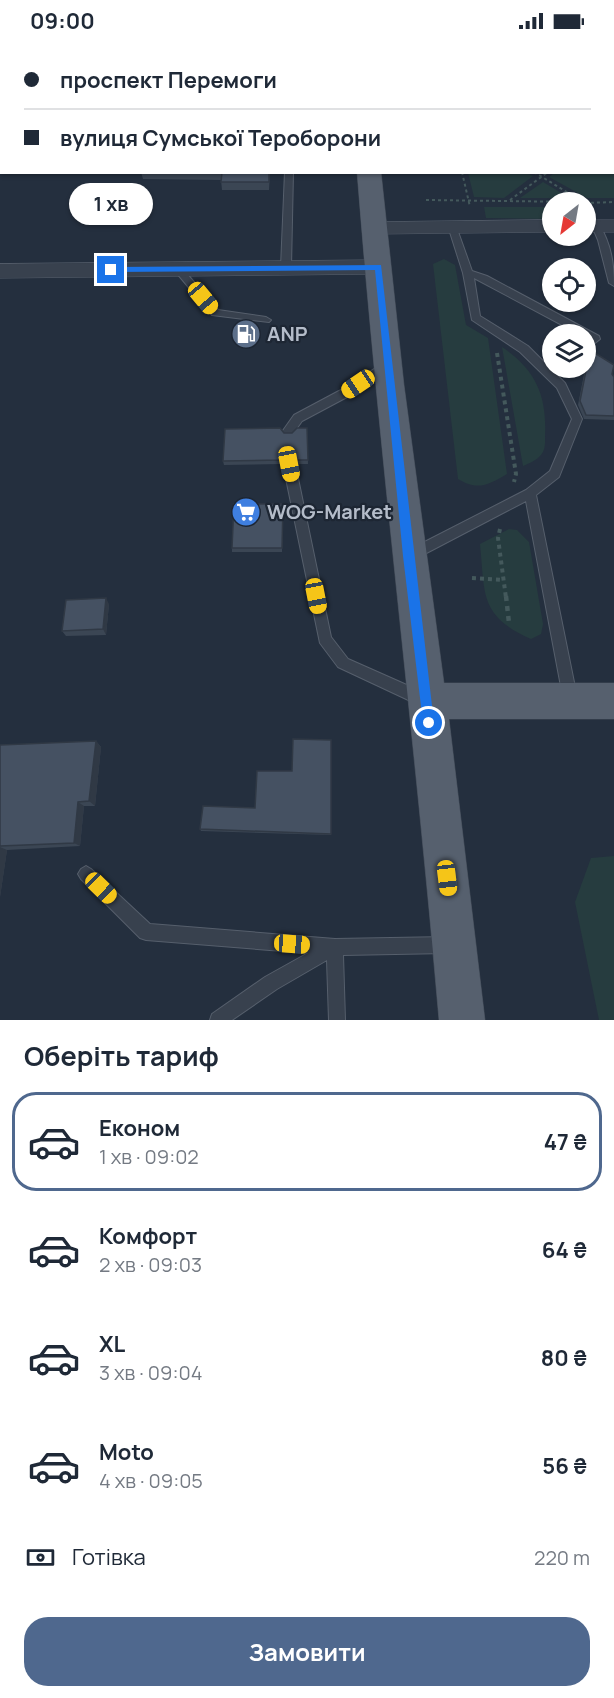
<!DOCTYPE html>
<html lang="uk">
<meta charset="utf-8">
<style>
body{margin:0;font-family:Manrope,sans-serif;background:#f2f2f3;color:#1f2937;height:100vh;display:flex;flex-direction:column;font-size:22px;white-space:nowrap}
*{box-sizing:border-box;margin:0}
p{font-size:20px;color:#747a83}
.icon{flex:none;width:33px;height:33px;fill:none;stroke:currentColor;stroke-width:2;stroke-linecap:round;stroke-linejoin:round}
.map{position:relative;height:978px;overflow:hidden}
.side{display:flex;flex-direction:column;background:#fff;flex:1}
.side>*{flex:none}
.banner{position:absolute;left:0px;top:0px;width:615px;height:132px;box-shadow:0 2px 4px #0004;display:grid;align-content:center;height:132px;padding:0 24px;background:#fff}
.needle{width:39px;rotate:211deg}
.tools{position:absolute;left:542px;top:150px;display:grid;gap:12px}
.tools a{display:grid;place-items:center;width:54px;height:54px;border-radius:50%;background:#fff;box-shadow:0 2px 4px #0004;font-size:30px}
.end{position:absolute;width:27px;height:27px;margin:-14px;border:8px solid #1a73e8;background:#fff;box-shadow:0 0 0 3px #fff}
.from{border-radius:50%}
.bubble{position:absolute;height:42px;border-radius:21px;background:#fff;box-shadow:0 2px 4px #0004;font-size:20px;font-weight:700;line-height:42px;text-align:center}
.car{position:absolute;width:18px;height:36px;margin:-18px -9px;border-radius:8px;box-shadow:0 0 4px 2px #0007;background:linear-gradient(#f5c518 24%,#345 0 40%,#f5c518 0 76%,#345 0 86%,#f5c518 0)}
.banner b{display:flex;align-items:center;gap:21px;height:57px;font-size:22px}
.banner b+b{border-top:2px solid #e0e1e3}
.banner i{width:15px;height:15px;background:#1f2937}
ul{padding:0;list-style:none}
li{display:flex;align-items:center;gap:18px;height:99px;margin:0 12px 9px;padding:0 12px;border:3px solid transparent;border-radius:24px}
li div{flex:1}
li b{display:block;font-size:22px}
li em{font-style:normal;font-weight:700}
li.active{border-color:#4f688e}
li>.icon{width:54px;height:54px;stroke-width:1.5}
h2{padding:0 24px;font-size:27px;line-height:72px}
.pay{display:flex;align-items:center;gap:15px;height:66px;padding:0 24px;font-size:22px}
.pay p{margin-inline-start:auto}
.button{display:flex;gap:12px;margin-top:auto;padding:12px 24px}
.button a{flex:1;height:69px;border-radius:24px;background:#4f688e;color:#fff;font-size:24px;font-weight:700;line-height:69px;text-align:center}
.status{display:flex;justify-content:space-between;align-items:center;height:42px;padding:0 30px;background:#fff;direction:ltr}
.status svg{height:16px;fill:currentColor}
.map>svg:first-child{display:block}
.green{fill:#263c3f}
.lines{fill:none;stroke-linecap:round;stroke-linejoin:round}
.service-casing{stroke:#565f6c;stroke-width:2}
.minor-casing{stroke:#565f6c;stroke-width:1}
.primary-casing{stroke:#414a57;stroke-width:1}
.path-far2{stroke:#44595c;stroke-width:2;stroke-dasharray:3 3;stroke-linecap:butt}
.path-far1{stroke:#44595c;stroke-width:4;stroke-dasharray:4 4;stroke-linecap:butt}
.path{stroke:#44595c;stroke-width:4.5;stroke-dasharray:5 5;stroke-linecap:butt}
.service{fill:#38414e;fill-rule:evenodd}
.minor{fill:#38414e;fill-rule:evenodd}
.primary{fill:#56606e;fill-rule:evenodd}
.wall{fill:#3b4654}
.shaded-wall{fill:#303945}
.building{fill:#455162;stroke:#303945;stroke-width:1.5}
.route{fill:#1a73e8}
.labels{text-anchor:middle;stroke-width:4.5;stroke-linejoin:round;paint-order:stroke}
.poi-label{font-size:20px;font-weight:bold;fill:#b4bcc9;stroke:#1d2633;text-anchor:start}
</style>
<div class="status"><b>09:00</b><svg viewBox="0 0 49 12"><path d="M0 12V9h3v3zM5 12V6h3v6zM10 12V3h3v9zM15 12V0h3v12zM26 1h20v11H26zM47 4h2v5h-2z"/></svg></div>
<div class="map">
<svg width="614" height="978" viewBox="0 0 614 978">
<rect width="100%" height="100%" fill="#242f3e"/>
<path class="green" d="M614,124V156H587L549,135L554,131L614,130Z
M468,131H526L533,134L504,156L474,155Z
M543,140L570,156H520Z
M484,165H552V177L486,176Z
M444,217L455,223L466,283L488,296L507,432C488,443 478,449 458,437L433,222Z
M502,305C535,327 547,353 545,393C545,401 546,409 539,415C535,419 528,422 523,424Z
M509,487L517,488L529,500L543,582L541,592L531,597C479,574 485,552 480,502Z
M614,814V978H599L575,860L591,816Z"/>
<g class="lines">
<g class="service-casing">
<path id="service" d="M133,0H141V2H133Z
M276,0H284V2H276Z
M0,77H2V81H0Z
M285,130H293L291,225L286,228L281,225Z
M452,181L456,184L472,229L487,234L599,294L600,297L595,301L585,296V292H579L474,236L480,274L528,304L565,341L582,377L559,435L536,453L577,655L575,660L570,662L565,660L563,655L526,459L415,517L411,518L407,517L405,513L407,509L526,448L550,429L572,377L557,346L520,310L472,278L463,231L448,184Z
M596,181L599,182C611,202 614,221 614,244L609,241L598,198L592,184Z
M178,224L181,225L218,268L266,275L271,278L269,280L212,273L175,229V225Z
M387,319L391,320L392,323L391,326L347,355L302,379L292,393H284L282,390L294,373L339,349Z
M289,417L295,422L331,595L348,617L427,652L429,657L427,662L422,664L417,662L338,625L320,601L283,422Z
M86,824L91,827L150,882L335,897L447,895L453,897L455,903L453,909L447,911L343,913L345,978H329L327,918L277,947L232,978H210L212,972L265,935L308,911L146,898L140,896L81,837L78,832L81,827Z"/>
</g>
<g class="minor-casing">
<path id="minor" d="M552,178V190L374,192L367,190L364,186L367,182L374,180Z
M585,178H614V190H585Z
M378,218L385,220L388,225L385,230L378,232L0,236V222Z"/>
</g>
<g class="primary-casing">
<path id="primary" d="M345,0H365V2H345Z
M357,130H381L404,343L444,641H614V677H449L485,978H439C415,695 379,414 357,130Z"/>
</g>
<path class="path-far2" d="M462,130L470,165
M534,130L583,160
M426,158L579,160
M510,158L548,130
M585,161L614,160"/>
<path class="path-far1" d="M497,311L516,432L514,440
M500,487L498,496L506,556
M472,536L502,538"/>
<path class="path" d="M506,554L509,581"/>
<use href="#service" class="service"/>
<use href="#minor" class="minor"/>
<use href="#primary" class="primary"/>
</g>
<path class="wall" d="M0,0H104L103,2H2V62H0Z
M141,130H270L269,148H222L221,138L143,137Z
M590,308L614,335V378L584,377L578,363L588,312Z
M307,386L308,422H297L289,415L281,422L224,423L223,419L284,391H292Z
M283,462L282,510H232V506Z
M109,562L106,593L66,594L62,589Z
M331,698V793L201,789L200,787L255,766L292,729Z
M96,699L101,705L95,764H84L80,804L7,808L0,855V703Z"/>
<path class="shaded-wall" d="M289,411V415L281,422V418Z
M106,556L109,562L106,593L103,587Z
M96,699L101,705L95,764L89,759Z
M78,760L84,764L80,804L74,801Z
M0,805L7,808L0,855Z"/>
<path class="building" d="M0,0H98V2H2V50H0Z
M470,0H552V2H470Z
M582,0H614V25V2H581Z
M222,130H269V140H221Z
M590,308L614,323L612,332L614,335V374L586,373L580,359Z
M280,386L284,391H292L297,386H307L308,418H297L289,411L281,418L223,419L225,387Z
M234,462H283L282,506H232Z
M106,556L103,587L62,589L66,558Z
M293,697L331,698V792L200,787L203,764L255,766L257,729H292Z
M96,699L89,759L78,760L74,801L0,804V703Z"/>
<path class="route" d="M381,223L434,681L429,687L423,681L403,514L375,228L111,230L107,228L111,225Z"/>
<defs>
<g id="fuel-disc" transform="scale(1.5)"><circle r="9.5" fill="#5c6f8a" stroke="#1d2633"/><path d="M-5.5-6h7V0h2V4h1.3V-2.5L3-4.5l.8-.8L6-3V5H2.5V1h-1V6h-7ZM-4.2-4.7v3.2H.2V-4.7Z" fill="#fff"/></g>
<g id="supermarket-disc" transform="scale(1.5)"><circle r="9.5" fill="#3f7fe0" stroke="#1d2633"/><path d="M-6-5.5h2.5l.6 2H6L4.5 2H-2.5L-4.4-4H-6ZM-1.5 3.2a1.3 1.3 0 1 0 .1 0ZM3 3.2a1.3 1.3 0 1 0 .1 0Z" fill="#fff"/></g>
</defs>
<g fill-rule="evenodd">
<use href="#fuel-disc" x="246" y="292"/>
<use href="#supermarket-disc" x="246" y="470"/>
</g>
<g class="labels">
<g class="poi-label">
<text x="267" y="299">ANP</text>
<text x="267" y="477">WOG-Market</text>
</g>
</g>
</svg>
<div class="tools">
<a><svg class="needle" viewBox="-14 -14 28 28"><path d="M0-13l5 13h-10z" fill="#e53935"/><path d="M0 13l5-13h-10z" fill="#747a83"/></svg></a>
<a><svg class="icon" aria-label="locate" viewBox="0 0 24 24"><circle cx="12" cy="12" r="6"/><path d="M12 2v4M12 18v4M2 12h4M18 12h4"/></svg></a>
<a><svg class="icon" aria-label="layers" viewBox="0 0 24 24"><path d="M12 4l9 5-9 5-9-5zM3 14l9 5 9-5"/></svg></a>
</div>
<i class="end from" style="left:429px;top:681px"></i>
<i class="end" style="left:111px;top:228px"></i>
<div class="bubble" style="left:69px;top:141px;width:84px">1 хв</div>
<i class="car" style="left:203px;top:256px;rotate:140deg"></i>
<i class="car" style="left:358px;top:342px;rotate:236deg"></i>
<i class="car" style="left:289px;top:422px;rotate:169deg"></i>
<i class="car" style="left:316px;top:554px;rotate:169deg"></i>
<i class="car" style="left:447px;top:836px;rotate:173deg"></i>
<i class="car" style="left:101px;top:846px;rotate:134deg"></i>
<i class="car" style="left:292px;top:902px;rotate:94deg"></i>
<div class="banner">
<b><i class="from"></i>проспект Перемоги</b>
<b><i></i>вулиця Сумської Тероборони</b>
</div>
</div>
<section class="side">
<h2>Оберіть тариф</h2>
<ul>
<li class="active"><svg class="icon" aria-label="car" viewBox="0 0 24 24"><path d="M5 17H2v-5l4-1 3-4h7l3 4 3 1v5h-3M9 17h6M6 11h13"/><circle cx="7" cy="17" r="2"/><circle cx="17" cy="17" r="2"/></svg><div><b>Економ</b><p>1 хв · 09:02</p></div><em>47 ₴</em></li>
<li><svg class="icon" aria-label="car" viewBox="0 0 24 24"><path d="M5 17H2v-5l4-1 3-4h7l3 4 3 1v5h-3M9 17h6M6 11h13"/><circle cx="7" cy="17" r="2"/><circle cx="17" cy="17" r="2"/></svg><div><b>Комфорт</b><p>2 хв · 09:03</p></div><em>64 ₴</em></li>
<li><svg class="icon" aria-label="car" viewBox="0 0 24 24"><path d="M5 17H2v-5l4-1 3-4h7l3 4 3 1v5h-3M9 17h6M6 11h13"/><circle cx="7" cy="17" r="2"/><circle cx="17" cy="17" r="2"/></svg><div><b>XL</b><p>3 хв · 09:04</p></div><em>80 ₴</em></li>
<li><svg class="icon" aria-label="car" viewBox="0 0 24 24"><path d="M5 17H2v-5l4-1 3-4h7l3 4 3 1v5h-3M9 17h6M6 11h13"/><circle cx="7" cy="17" r="2"/><circle cx="17" cy="17" r="2"/></svg><div><b>Moto</b><p>4 хв · 09:05</p></div><em>56 ₴</em></li>
</ul>
<div class="pay"><svg class="icon" aria-label="cash" viewBox="0 0 24 24"><path d="M3 7h18v10H3z"/><circle cx="12" cy="12" r="2"/></svg>Готівка<p>220 m</p></div>
<div class="button"><a>Замовити</a></div>
</section>
